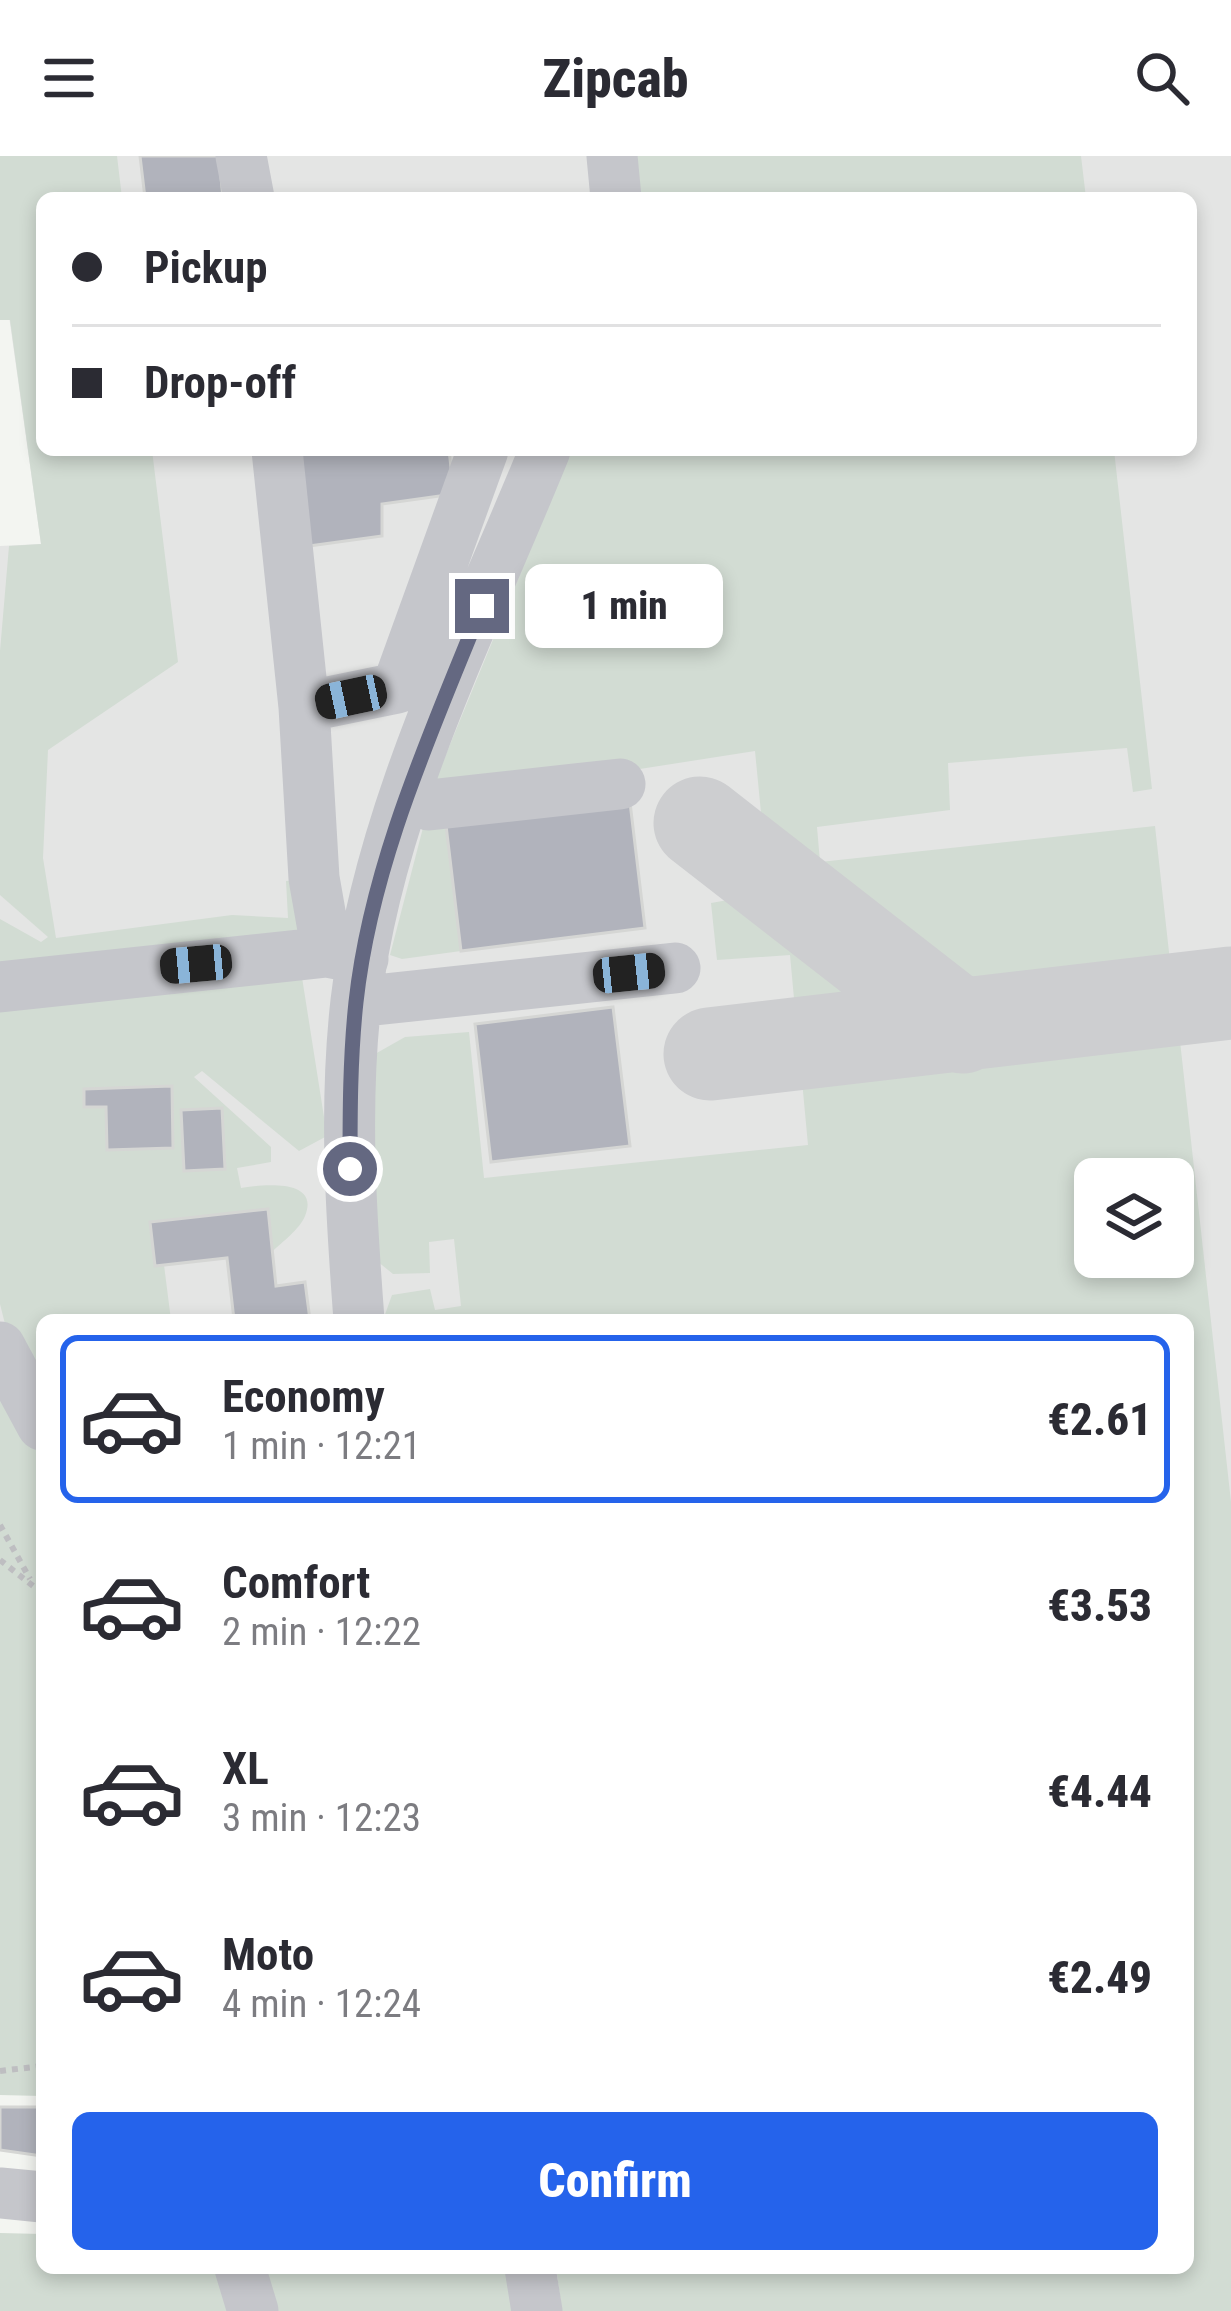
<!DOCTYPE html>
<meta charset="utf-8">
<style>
body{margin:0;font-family:"Roboto Condensed",sans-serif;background:#f7f7f7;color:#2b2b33;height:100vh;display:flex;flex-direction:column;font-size:45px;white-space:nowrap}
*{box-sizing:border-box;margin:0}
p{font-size:39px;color:#7c7c81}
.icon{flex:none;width:66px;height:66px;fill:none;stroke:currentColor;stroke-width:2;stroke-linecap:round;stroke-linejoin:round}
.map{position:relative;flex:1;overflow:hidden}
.sheet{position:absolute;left:36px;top:1158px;width:1158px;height:960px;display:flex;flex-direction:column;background:#fff;border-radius:18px;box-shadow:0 6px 18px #0003}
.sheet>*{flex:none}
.banner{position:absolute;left:36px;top:36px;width:1161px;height:264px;border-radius:18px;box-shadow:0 6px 18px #0003;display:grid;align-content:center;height:264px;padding:0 36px;background:#fff}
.fabs{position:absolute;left:1074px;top:1002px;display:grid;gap:24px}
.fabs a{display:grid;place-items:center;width:120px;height:120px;border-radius:18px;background:#fff;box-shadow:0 6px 18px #0003;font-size:60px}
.end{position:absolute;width:54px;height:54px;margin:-27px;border:15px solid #646881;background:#fff;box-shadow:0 0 0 6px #fff}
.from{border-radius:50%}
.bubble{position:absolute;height:84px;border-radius:18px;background:#fff;box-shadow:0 6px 18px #0003;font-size:39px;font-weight:800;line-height:84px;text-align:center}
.car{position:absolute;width:36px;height:72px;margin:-36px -18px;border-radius:15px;box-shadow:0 0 9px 3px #0007;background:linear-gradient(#222 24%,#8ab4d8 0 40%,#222 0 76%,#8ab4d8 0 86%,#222 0)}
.banner b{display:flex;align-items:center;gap:42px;height:114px;font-size:45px}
.banner b+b{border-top:3px solid #e1e1e2}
.banner i{width:30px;height:30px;background:#2b2b33}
ul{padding:21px 0 0;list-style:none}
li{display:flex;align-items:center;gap:36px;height:168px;margin:0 24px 18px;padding:0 12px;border:6px solid transparent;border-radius:18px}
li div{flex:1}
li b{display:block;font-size:45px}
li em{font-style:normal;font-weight:800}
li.current{border-color:#2563eb}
li>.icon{width:108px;height:108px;stroke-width:1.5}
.cta{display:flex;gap:24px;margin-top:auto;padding:24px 36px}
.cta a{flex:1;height:138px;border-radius:18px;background:#2563eb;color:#fff;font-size:48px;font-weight:800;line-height:138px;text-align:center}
header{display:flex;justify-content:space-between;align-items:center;height:156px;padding:0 36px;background:#fff;font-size:54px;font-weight:800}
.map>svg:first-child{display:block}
.built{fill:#e4e5e4;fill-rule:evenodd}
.green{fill:#d2dcd3;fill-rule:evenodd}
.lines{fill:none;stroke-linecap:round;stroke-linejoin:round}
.taxiway{stroke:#cdced0;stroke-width:93}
.building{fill:#b1b3bc;stroke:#d5d6d4;stroke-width:3}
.path{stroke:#bebec1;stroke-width:6;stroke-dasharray:6 6;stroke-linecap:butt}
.minor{stroke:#c5c6cb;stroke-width:51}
.route{stroke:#646881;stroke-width:15}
</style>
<header><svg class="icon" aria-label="menu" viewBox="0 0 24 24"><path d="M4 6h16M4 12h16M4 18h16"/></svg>Zipcab<svg class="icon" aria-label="search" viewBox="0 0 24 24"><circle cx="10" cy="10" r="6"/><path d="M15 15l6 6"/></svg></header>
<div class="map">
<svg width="1231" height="2155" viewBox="0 0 1231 2155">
<rect width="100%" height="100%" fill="#f3f5f1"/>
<path class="built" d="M0,0H1231V2155H416L1188,2112V1164H42L0,1348V390L41,388L0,96ZM42,42H1191V294H42ZM1095,1023H1173V1101H1095Z"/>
<path class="green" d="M0,0H117L122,42H42V294H152L178,506L48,594L43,702L56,782L232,759L288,762L286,725L300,724L299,783L0,815V763L41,786L48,781L0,739V495L9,390L41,388L10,164H0Z
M637,0H1081L1086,42H641Z
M571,294H1114L1152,633L1133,636L1127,592L948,607L950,654L817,671L820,706L1155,670L1173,832L960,856L766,708L755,595L627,615L435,625Z
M445,661L461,795L402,803L390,799L425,664Z
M762,738L923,862L797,875L790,799L717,804L711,747Z
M301,815L327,980L299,995L202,915L194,921L271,991V1006L237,1012L241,1032C259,1029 321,1021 305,1060C300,1073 282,1086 272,1096L267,1053L150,1066L155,1109H164L171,1164H42V1247L9,1184L0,1148V845ZM221,952L224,1013L185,1015L181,954Z
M1178,867L1231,1346V2155H562L556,2112H1188V1164H383L392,1139L430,1133L435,1154L461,1150L454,1083L429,1086L430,1117L393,1118L377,1105L368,934L375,898L405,881L469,876L484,1022L808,989L801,914ZM1095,1023H1173V1101H1095Z
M0,1216L42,1289V1940L0,1939Z
M0,2077L42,2078V2112H227L240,2155H0Z
M251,2112H505L512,2155H264Z"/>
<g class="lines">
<path class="taxiway" d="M700,667L962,871
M710,898L1231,837"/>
</g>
<path class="building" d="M140,0H219L223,42H145Z
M298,294H449L454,338L382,348V380L309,390Z
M629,638L645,772L461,795L445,661Z
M613,851L630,990L491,1006L475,868Z
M172,930L173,992L107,994L106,951H84V933Z
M222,952L225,1013L184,1015L181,954Z
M268,1053L276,1130L305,1126L310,1164H234L227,1102L155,1110L150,1066Z
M0,1951H42V2000L0,1994Z"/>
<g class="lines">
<path class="path" d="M0,1369L30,1423
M0,1404L42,1437
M0,1915L42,1910"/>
<path class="minor" d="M241,0L249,42
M612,0L616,42
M277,294L304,551L397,532L483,294
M304,551L314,722L327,796
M407,637L429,649L620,628
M0,831L327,796L363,803
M356,846L675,812
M359,1164C351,1058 344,951 356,845C378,654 474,470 545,294
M0,1191L42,1269
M0,2037L42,2041
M240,2112L253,2155
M530,2112L537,2155"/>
</g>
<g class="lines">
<path class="route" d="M350,1013C350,958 350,902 356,846C371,708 431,577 482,450"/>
</g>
</svg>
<div class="fabs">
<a><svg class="icon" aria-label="layers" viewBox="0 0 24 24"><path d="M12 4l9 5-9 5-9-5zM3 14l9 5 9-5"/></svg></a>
</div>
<i class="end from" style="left:350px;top:1013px"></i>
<i class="end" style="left:482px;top:450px"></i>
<div class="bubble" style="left:525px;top:408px;width:198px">1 min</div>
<i class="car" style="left:351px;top:541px;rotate:258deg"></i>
<i class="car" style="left:196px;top:808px;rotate:265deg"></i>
<i class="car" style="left:629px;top:817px;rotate:84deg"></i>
<div class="banner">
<b><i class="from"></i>Pickup</b>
<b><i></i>Drop-off</b>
</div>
<section class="sheet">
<ul>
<li class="current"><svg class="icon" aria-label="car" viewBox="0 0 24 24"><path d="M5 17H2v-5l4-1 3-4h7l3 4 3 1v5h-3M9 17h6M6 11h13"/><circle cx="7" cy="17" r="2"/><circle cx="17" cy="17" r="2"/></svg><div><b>Economy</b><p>1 min · 12:21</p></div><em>€2.61</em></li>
<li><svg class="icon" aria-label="car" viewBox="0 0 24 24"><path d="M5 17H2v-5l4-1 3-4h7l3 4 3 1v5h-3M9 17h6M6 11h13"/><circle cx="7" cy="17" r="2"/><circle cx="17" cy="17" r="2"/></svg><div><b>Comfort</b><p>2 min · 12:22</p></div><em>€3.53</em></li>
<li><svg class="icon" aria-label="car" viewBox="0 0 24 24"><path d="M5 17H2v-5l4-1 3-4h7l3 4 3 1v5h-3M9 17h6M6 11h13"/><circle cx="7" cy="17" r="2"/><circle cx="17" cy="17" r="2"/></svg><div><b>XL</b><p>3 min · 12:23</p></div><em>€4.44</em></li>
<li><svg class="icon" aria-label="car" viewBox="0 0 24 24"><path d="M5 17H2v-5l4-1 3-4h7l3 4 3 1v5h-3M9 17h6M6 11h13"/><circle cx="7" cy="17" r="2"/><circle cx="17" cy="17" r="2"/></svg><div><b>Moto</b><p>4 min · 12:24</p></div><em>€2.49</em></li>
</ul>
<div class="cta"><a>Confirm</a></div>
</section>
</div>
